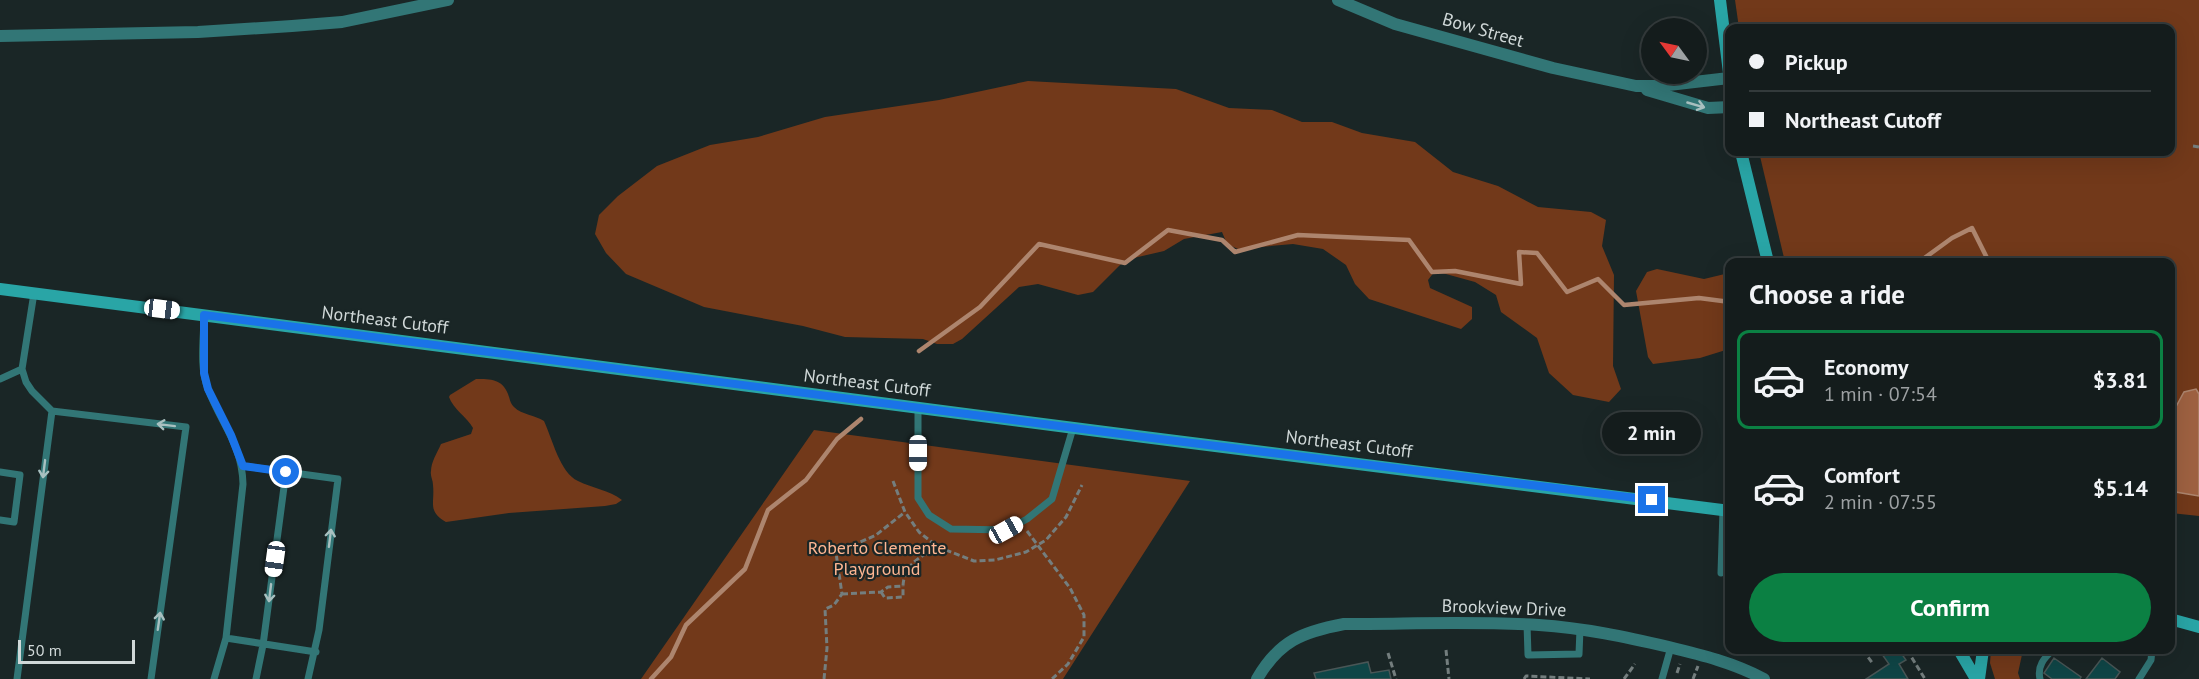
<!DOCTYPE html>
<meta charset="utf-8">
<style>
body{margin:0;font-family:"PT Sans",sans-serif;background:#1d2525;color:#f1f3f6;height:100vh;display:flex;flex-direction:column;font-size:22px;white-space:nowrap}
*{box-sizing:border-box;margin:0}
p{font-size:20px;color:#9da1a3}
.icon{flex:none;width:33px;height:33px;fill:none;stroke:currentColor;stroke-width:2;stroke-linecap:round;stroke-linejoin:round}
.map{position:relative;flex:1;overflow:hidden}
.side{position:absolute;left:1725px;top:258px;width:450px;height:396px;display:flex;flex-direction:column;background:#141c1c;border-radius:12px;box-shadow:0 6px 24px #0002,0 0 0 2px #333a3b}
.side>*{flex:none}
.top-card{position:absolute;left:1725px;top:24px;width:450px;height:132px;border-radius:12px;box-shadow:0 6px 24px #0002,0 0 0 2px #333a3b;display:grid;align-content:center;height:132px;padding:0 24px;background:#141c1c}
.needle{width:39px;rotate:303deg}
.fabs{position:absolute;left:1641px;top:18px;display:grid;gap:12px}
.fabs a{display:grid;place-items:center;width:66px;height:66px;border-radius:50%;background:#141c1c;box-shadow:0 6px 24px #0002,0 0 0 2px #333a3b;font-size:30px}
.scale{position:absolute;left:18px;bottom:15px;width:117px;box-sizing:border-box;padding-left:6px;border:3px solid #d0d8d8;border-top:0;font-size:16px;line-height:21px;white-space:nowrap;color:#d0d8d8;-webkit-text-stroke:4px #1a2626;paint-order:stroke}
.end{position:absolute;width:27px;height:27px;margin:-14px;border:8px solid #1a73e8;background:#fff;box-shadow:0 0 0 3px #fff}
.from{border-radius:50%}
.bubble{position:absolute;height:42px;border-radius:21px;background:#141c1c;box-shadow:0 6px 24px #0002,0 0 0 2px #333a3b;font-size:20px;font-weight:700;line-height:42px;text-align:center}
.car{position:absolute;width:18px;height:36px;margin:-18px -9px;border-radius:8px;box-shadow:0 0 4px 2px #0007;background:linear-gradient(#fff 24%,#345 0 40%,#fff 0 76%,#345 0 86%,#fff 0)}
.top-card b{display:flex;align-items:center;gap:21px;height:57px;font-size:22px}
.top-card b+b{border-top:2px solid #333a3b}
.top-card i{width:15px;height:15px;background:#f1f3f6}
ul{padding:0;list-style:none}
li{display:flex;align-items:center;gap:18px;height:99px;margin:0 12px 9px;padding:0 12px;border:3px solid transparent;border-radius:12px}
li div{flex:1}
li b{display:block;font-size:22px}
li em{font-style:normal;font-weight:700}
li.active{border-color:#0b8043}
li>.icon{width:54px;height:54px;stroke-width:1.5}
h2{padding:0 24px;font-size:27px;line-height:72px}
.primary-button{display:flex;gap:12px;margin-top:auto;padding:12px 24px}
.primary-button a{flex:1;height:69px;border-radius:36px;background:#0b8043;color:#fff;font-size:24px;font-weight:700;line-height:69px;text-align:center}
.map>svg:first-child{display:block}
.green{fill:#72391a}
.water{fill:#9e6141;stroke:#ad856e;stroke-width:1.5}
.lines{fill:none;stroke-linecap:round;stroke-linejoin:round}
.stream{stroke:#ad856e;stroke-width:4.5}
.building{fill:#0f4647;stroke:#495656;stroke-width:1.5}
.path{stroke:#747e7e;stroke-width:3;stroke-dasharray:6 3;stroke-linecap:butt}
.service{stroke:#327676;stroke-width:7}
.minor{stroke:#327676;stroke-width:12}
.secondary{stroke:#29a5a6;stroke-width:12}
.oneway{stroke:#a8c0c0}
.route{stroke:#1a73e8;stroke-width:8}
.labels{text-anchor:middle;stroke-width:4.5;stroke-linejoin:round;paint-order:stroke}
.street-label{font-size:18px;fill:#d0d8d8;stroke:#1a2626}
.park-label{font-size:18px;fill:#feb692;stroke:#1a2626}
</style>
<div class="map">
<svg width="2199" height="679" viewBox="0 0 2199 679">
<rect width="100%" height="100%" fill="#1a2626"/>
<path class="green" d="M1735,0H2199V516L2171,513L2170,262H1785L1759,152H2170V28H1739Z
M1028,81L1176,89L1229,108L1272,110L1302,122H1332L1362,133L1415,142L1453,172L1498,186L1538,207L1591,212L1606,220L1602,246L1614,275L1613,366L1621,389L1609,402L1573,395L1549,373L1537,338L1501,312L1496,295L1475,282L1435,271L1428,280L1430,288L1472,307V319L1461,329L1369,299L1355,284L1346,265L1323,249L1293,244L1238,249L1227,244L1222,232L1184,239L1164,251L1125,260L1093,292L1078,295L1038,284L1019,287L962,339L953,344H937L923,339L845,337L803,326L704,307L626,274L606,253L595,234L599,215L618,196L657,166L710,145L758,137L825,117L939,100Z
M1657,269L1704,279L1729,273V349L1700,358L1653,364L1648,357L1636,291L1647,272Z
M476,379C491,379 502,379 508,394C510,399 510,403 514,407C522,415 535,415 544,421C552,438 560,473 578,481C592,488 609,490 622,500L616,504L605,506L509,513L446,522C427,511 435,503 433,485C433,480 430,476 431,471C431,462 437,453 441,444L471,434L473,428C467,417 453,409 449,397L450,395Z
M814,430L1190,481L1063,679H641Z
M1991,650H2023L2018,673L2020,679H1995L1990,663Z"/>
<path class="water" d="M2196,389L2199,394V496L2170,491L2171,416L2184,392Z"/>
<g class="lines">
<path class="stream" d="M1919,262L1952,238L1972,228L1989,262
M919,351L980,307L1039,244L1125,263L1168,230L1222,240L1235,252L1298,235L1409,240L1432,272L1455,271L1521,284L1519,252L1537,253L1567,292L1598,279L1624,305L1699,298L1730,302
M651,679L671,657L686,625L745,569L768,510L806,480L837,439L861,419"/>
</g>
<path class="building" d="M1879,650H1899L1906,660L1899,664L1908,679H1866L1889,664Z
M2054,658L2081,677L2080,679H2052L2044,673Z
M2102,658L2120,672L2115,679H2086Z
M1368,662L1371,673L1389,670L1391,679H1316L1314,673Z"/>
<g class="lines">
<path class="path" d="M2193,146L2199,147
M893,481L905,512L919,532L938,547L974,561L995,560L1026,552L1046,540L1066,517L1082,485
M1027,531L1070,588L1084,615V637L1068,664L1052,679
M881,592L885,598L903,597V586
M842,594L881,592L888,587L903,586C904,565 919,557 937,548
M1446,650L1449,679
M1863,650L1873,664
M1907,650L1925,679
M1388,653L1396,679
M1677,673L1680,664
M824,679L827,648L825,609L834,605L842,594L836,553L876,535L905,512
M1524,679L1526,676L1590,679
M1624,679L1635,664
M1693,679L1698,666"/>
<path class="service" d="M34,293L22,369L26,382L32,391L52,411L186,427L151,679
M204,315C204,338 199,367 208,389C221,424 242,444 243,484L226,638L214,679
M0,379L22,369
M918,407V498L929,515L951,529L1007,530L1027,519L1052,499L1073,428
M243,466L338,479L319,630L308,679
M0,472L20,475L14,522L0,520
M1721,573L1723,510
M1527,624L1528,655L1579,654L1580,629
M226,638L316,652
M17,679L52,411
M256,679L263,645L286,472
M1662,679L1671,647
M2040,679C2037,666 2044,658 2053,650
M2139,679L2151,660L2152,650"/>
<path class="minor" d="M1338,0L1395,24L1553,68L1636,86H1660L1729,78
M0,36L198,32L292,26L342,22L448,0
M1647,90L1708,108L1730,107
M1257,679C1279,641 1302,632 1344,624C1409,624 1474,621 1539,625C1584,628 1626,637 1669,647C1702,655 1734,663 1764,679"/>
<path class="secondary" d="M1720,0L1730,81
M1741,152L1768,262
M0,289L1144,437L1730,511
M2170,619L2199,627
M1959,650L1976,679
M1979,679L1983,650"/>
</g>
<defs><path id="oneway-shaft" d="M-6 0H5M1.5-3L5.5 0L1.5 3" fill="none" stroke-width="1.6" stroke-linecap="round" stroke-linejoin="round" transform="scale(1.5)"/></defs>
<g class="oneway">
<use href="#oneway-shaft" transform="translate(1696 105) rotate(16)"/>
<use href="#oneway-shaft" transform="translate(166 425) rotate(-173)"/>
<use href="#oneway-shaft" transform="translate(44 469) rotate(97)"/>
<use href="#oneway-shaft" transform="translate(330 538) rotate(-83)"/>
<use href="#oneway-shaft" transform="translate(270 593) rotate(97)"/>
<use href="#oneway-shaft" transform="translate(159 621) rotate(-82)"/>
</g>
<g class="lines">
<path class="route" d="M286,472L243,466L231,435L208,389L204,373V315L1144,437L1652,500"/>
</g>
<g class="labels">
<g class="street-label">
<text transform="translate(1483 30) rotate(16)" y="6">Bow Street</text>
<text transform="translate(385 320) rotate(7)" y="6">Northeast Cutoff</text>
<text transform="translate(867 383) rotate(7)" y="6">Northeast Cutoff</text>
<text transform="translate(1349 444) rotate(7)" y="6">Northeast Cutoff</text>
<text transform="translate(1504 608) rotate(2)" y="6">Brookview Drive</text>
</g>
<g class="park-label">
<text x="877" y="554">Roberto Clemente<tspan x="877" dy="21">Playground</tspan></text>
</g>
</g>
</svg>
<div class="fabs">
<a><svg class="needle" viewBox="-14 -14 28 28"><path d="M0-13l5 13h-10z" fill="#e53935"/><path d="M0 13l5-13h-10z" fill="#9da1a3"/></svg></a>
</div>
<div class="scale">50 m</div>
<i class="end from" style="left:286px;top:472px"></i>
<i class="end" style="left:1652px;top:500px"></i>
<div class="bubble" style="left:1602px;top:412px;width:99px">2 min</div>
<i class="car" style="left:162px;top:309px;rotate:97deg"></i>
<i class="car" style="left:918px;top:453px;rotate:180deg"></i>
<i class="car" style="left:1006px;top:530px;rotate:61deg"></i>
<i class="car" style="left:275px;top:559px;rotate:188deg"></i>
<div class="top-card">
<b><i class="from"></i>Pickup</b>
<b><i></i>Northeast Cutoff</b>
</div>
<section class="side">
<h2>Choose a ride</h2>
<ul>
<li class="active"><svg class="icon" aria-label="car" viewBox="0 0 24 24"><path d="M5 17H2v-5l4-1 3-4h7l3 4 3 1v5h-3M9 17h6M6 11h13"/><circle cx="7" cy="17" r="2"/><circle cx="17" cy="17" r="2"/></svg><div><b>Economy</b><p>1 min · 07:54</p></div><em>$3.81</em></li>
<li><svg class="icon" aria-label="car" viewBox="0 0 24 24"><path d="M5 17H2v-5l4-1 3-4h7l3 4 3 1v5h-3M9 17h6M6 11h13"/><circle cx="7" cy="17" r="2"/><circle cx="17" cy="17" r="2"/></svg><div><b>Comfort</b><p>2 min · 07:55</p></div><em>$5.14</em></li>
</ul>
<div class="primary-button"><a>Confirm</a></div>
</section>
</div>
